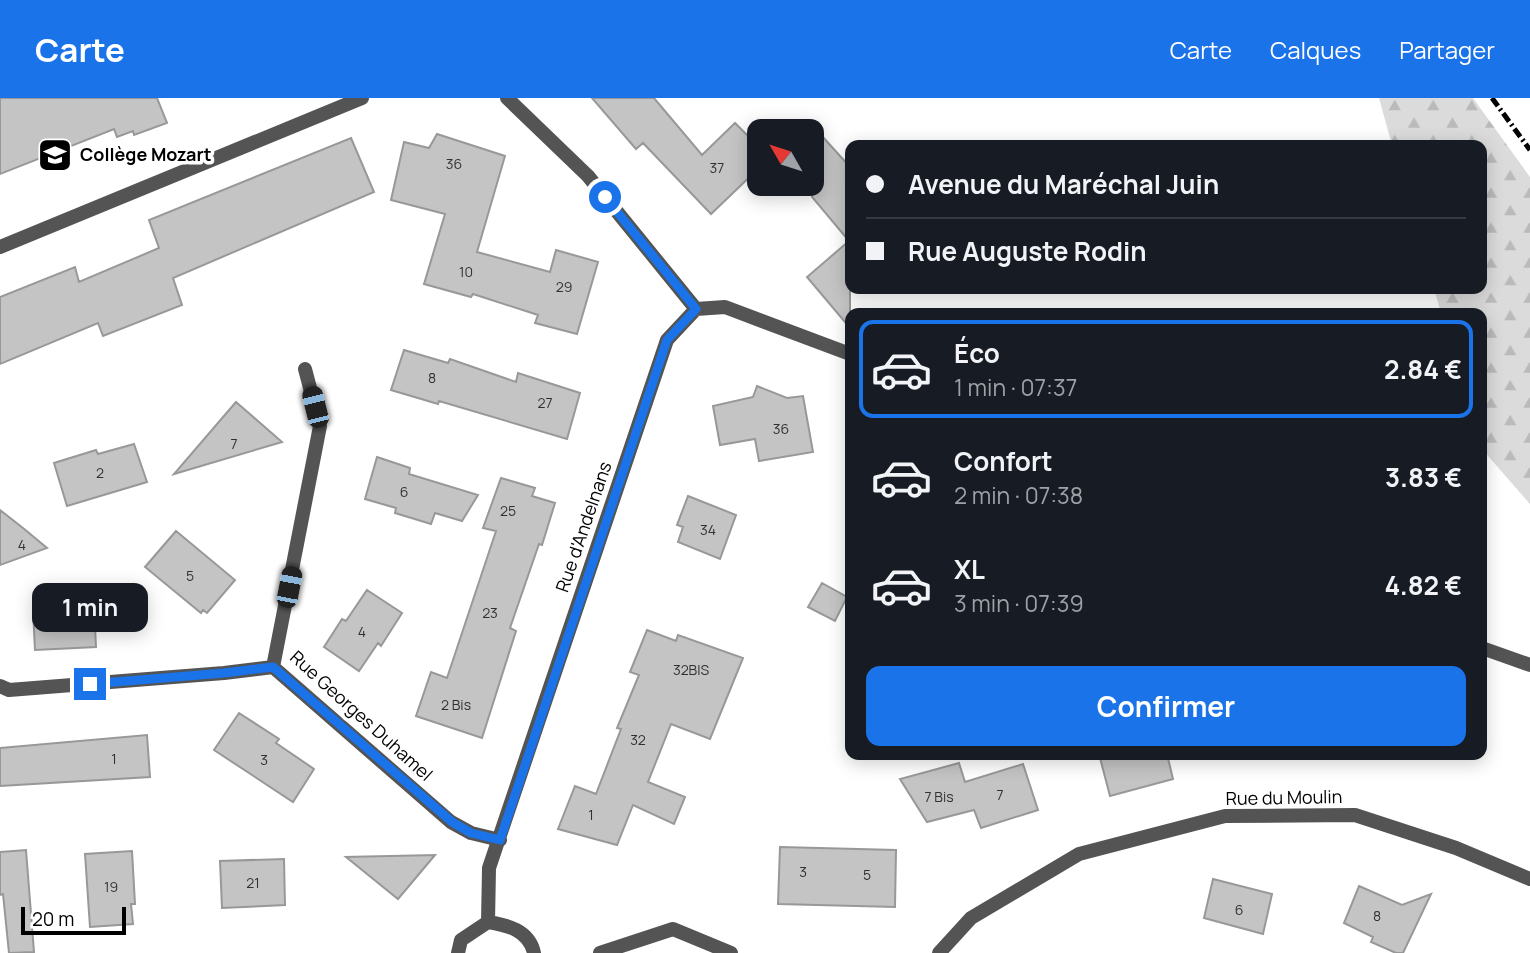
<!DOCTYPE html>
<html lang="fr">
<meta charset="utf-8">
<style>
body{margin:0;font-family:Manrope,sans-serif;background:#20242c;color:#f1f3f6;height:100vh;display:flex;flex-direction:column;font-size:26px;white-space:nowrap}
*{box-sizing:border-box;margin:0}
p{font-size:23px;color:#9ea1a6}
.icon{flex:none;width:38px;height:38px;fill:none;stroke:currentColor;stroke-width:2;stroke-linecap:round;stroke-linejoin:round}
.map{position:relative;flex:1;overflow:hidden}
.panel{position:absolute;left:845px;top:210px;width:642px;height:452px;display:flex;flex-direction:column;background:#171b24;border-radius:14px;box-shadow:0 4px 18px #0003}
.panel>*{flex:none}
.hud{position:absolute;left:845px;top:42px;width:642px;height:154px;border-radius:14px;box-shadow:0 4px 18px #0003;display:grid;align-content:center;height:154px;padding:0 21px;background:#171b24}
.needle{width:46px;rotate:309deg}
.controls{position:absolute;left:747px;top:21px;display:grid;gap:14px}
.controls a{display:grid;place-items:center;width:77px;height:77px;border-radius:14px;background:#171b24;box-shadow:0 4px 18px #0003;font-size:35px}
.scale{position:absolute;left:21px;bottom:18px;width:105px;box-sizing:border-box;padding-left:7px;border:4px solid #000;border-top:0;font-size:19px;line-height:24px;white-space:nowrap;color:#000;-webkit-text-stroke:5px #fff;paint-order:stroke}
.end{position:absolute;width:32px;height:32px;margin:-16px;border:9px solid #1a73e8;background:#fff;box-shadow:0 0 0 4px #fff}
.from{border-radius:50%}
.bubble{position:absolute;height:49px;border-radius:14px;background:#171b24;box-shadow:0 4px 18px #0003;font-size:23px;font-weight:700;line-height:49px;text-align:center}
.car{position:absolute;width:21px;height:42px;margin:-21px -10px;border-radius:9px;box-shadow:0 0 5px 2px #0007;background:linear-gradient(#222 24%,#8ab4d8 0 40%,#222 0 76%,#8ab4d8 0 86%,#222 0)}
.hud b{display:flex;align-items:center;gap:24px;height:66px;font-size:26px}
.hud b+b{border-top:2px solid #363941}
.hud i{width:18px;height:18px;background:#f1f3f6}
ul{padding:12px 0 0;list-style:none}
li{display:flex;align-items:center;gap:21px;height:98px;margin:0 14px 10px;padding:0 7px;border:4px solid transparent;border-radius:14px}
li div{flex:1}
li b{display:block;font-size:26px}
li em{font-style:normal;font-weight:700}
li.on{border-color:#1a73e8}
li>.icon{width:63px;height:63px;stroke-width:1.5}
.primary-button{display:flex;gap:14px;margin-top:auto;padding:14px 21px}
.primary-button a{flex:1;height:80px;border-radius:14px;background:#1a73e8;color:#fff;font-size:28px;font-weight:700;line-height:80px;text-align:center}
header{display:flex;align-items:center;gap:42px;box-sizing:border-box;height:98px;padding:0 35px;background:#1a73e8;color:#fff}
header strong{font-size:33px}
nav{display:flex;gap:38px;margin-inline-start:auto;font-size:24px}
.map>svg:first-child{display:block}
.forest{fill:url(#forest-firs)}
.building{fill:#c4c4c4;stroke:#989898;stroke-width:2}
.lines{fill:none;stroke-linecap:round;stroke-linejoin:round}
.minor{stroke:#545454;stroke-width:14}
.rail{stroke:#000;stroke-width:5;stroke-dasharray:10 3.5 2 3.5;stroke-linecap:butt}
.route{stroke:#1a73e8;stroke-width:9}
.labels{text-anchor:middle;stroke-width:7;stroke-linejoin:round;paint-order:stroke}
.number-label{font-size:14px;fill:#313131}
.poi-label{font-size:18px;font-weight:bold;fill:#000;stroke:#fff;text-anchor:start}
.street-label{font-size:18px;fill:#000;stroke:#fff}
</style>
<header>
<strong>Carte</strong>
<nav><a>Carte</a><a>Calques</a><a>Partager</a></nav>
</header>
<div class="map">
<svg width="1530" height="855" viewBox="0 0 1530 855">
<defs>
<pattern id="forest-firs" width="22" height="20" patternUnits="userSpaceOnUse" patternTransform="scale(1.75)"><rect width="22" height="20" fill="#dbdbdb"/><path d="M5 1l3.5 6h-7zM16 11l3.5 6h-7z" fill="#bababa"/></pattern>
</defs>
<rect width="100%" height="100%" fill="#fff"/>
<path class="forest" d="M1379,0H1473L1530,79V406L1482,351V215H1441L1434,191H1482V47H1392Z"/>
<path class="building" d="M0,0H157L167,25L134,37L133,33L117,39L114,31L0,76Z
M592,0H654L702,57L735,25L760,50V69L711,116L643,45L636,51Z
M812,27L850,69V230L807,179L849,143L812,99Z
M437,36L505,58L477,154L550,174L556,152L598,164L577,236L535,225L538,217L473,196L471,199L424,186L445,116L391,102L404,44L429,50Z
M351,40L374,94L173,180L182,207L103,238L98,225L0,266V199L75,169L79,184L159,150L149,122Z
M404,252L448,265L450,261L516,284L518,275L580,295L567,341L439,303L438,306L391,292Z
M757,288L787,300L803,298L813,354L759,363L755,341L720,347L713,308L753,299Z
M236,304L282,344L174,376Z
M134,346L147,384L67,408L54,365L96,352L98,356Z
M377,359L410,370L409,376L478,397L462,423L435,415L431,426L395,415L396,410L365,401Z
M501,380L535,390L532,398L555,405L542,447L539,446L510,530L516,533L482,640L416,618L431,574L447,580L496,433L483,430Z
M688,398L736,417L720,461L678,444L683,429L677,427Z
M0,412L23,430L47,450L0,467Z
M176,433L235,482L207,515L203,512L201,515L145,469Z
M822,485L847,499L835,523L808,509Z
M367,492L402,515L381,548L378,545L359,573L324,549L342,521L346,523Z
M94,508L96,549L35,552L33,511Z
M647,532L676,543L678,537L743,560L710,641L671,626L648,684L685,699L674,726L633,707L617,747L558,731L575,688L596,696L621,631L617,630L639,577L630,574Z
M239,615L279,641L276,645L314,671L293,704L214,652Z
M147,637L150,679L0,688V650Z
M1099,656H1167L1173,681L1110,698Z
M959,665L965,684L1023,666L1038,712L981,730L974,712L927,724L900,681Z
M780,749L896,752L895,809L778,806Z
M26,752L34,854L9,855L3,796L0,797V754Z
M132,753L135,806H131L133,826L90,829L85,756Z
M435,757L398,801L346,759Z
M284,761L285,807L222,810L220,763Z
M1213,781L1272,796L1263,836L1204,820Z
M1359,788L1402,807L1431,796L1403,855H1396L1371,844L1373,839L1344,825Z"/>
<g class="lines">
<path class="minor" d="M507,0L588,78L696,211
M0,149L362,0
M305,271L320,328L273,569L451,724L471,735L500,742
M1482,550L1530,567
M0,588L9,592L224,575L273,569
M488,824L489,770L667,242L696,211L725,209L850,256
M458,855L461,842L488,824C507,827 529,832 534,855
M600,855L673,831L731,855
M939,855L971,820L1079,756L1225,718L1355,717L1456,750L1530,781"/>
<path class="rail" d="M1492,0L1530,52"/>
</g>
<g class="lines">
<path class="route" d="M90,586L224,575L273,569L452,724L471,735L500,742L667,242L696,211L605,99"/>
</g>
<defs>
<g id="school-square" transform="scale(1.75)"><rect x="-9" y="-9" width="18" height="18" rx="4" fill="#000" stroke="#fff"/><path d="M0-5L7-2L0 1L-7-2ZM-4 1L0 2.5L4 1V4Q0 6-4 4Z" fill="#fff"/></g>
</defs>
<g fill-rule="evenodd">
<use href="#school-square" x="55" y="57"/>
</g>
<g class="labels">
<g class="number-label">
<text x="454" y="71">36</text>
<text x="717" y="75">37</text>
<text x="466" y="179">10</text>
<text x="564" y="194">29</text>
<text x="432" y="285">8</text>
<text x="545" y="310">27</text>
<text x="781" y="336">36</text>
<text x="234" y="351">7</text>
<text x="100" y="380">2</text>
<text x="404" y="399">6</text>
<text x="508" y="418">25</text>
<text x="708" y="437">34</text>
<text x="22" y="452">4</text>
<text x="190" y="483">5</text>
<text x="490" y="520">23</text>
<text x="362" y="539">4</text>
<text x="691" y="577">32BIS</text>
<text x="456" y="612">2 Bis</text>
<text x="638" y="647">32</text>
<text x="114" y="666">1</text>
<text x="264" y="667">3</text>
<text x="1000" y="702">7</text>
<text x="939" y="704">7 Bis</text>
<text x="591" y="722">1</text>
<text x="803" y="779">3</text>
<text x="867" y="782">5</text>
<text x="253" y="790">21</text>
<text x="111" y="794">19</text>
<text x="1239" y="817">6</text>
<text x="1377" y="823">8</text>
</g>
<g class="poi-label">
<text x="80" y="63">Collège Mozart</text>
</g>
<g class="street-label">
<text transform="translate(584 429) rotate(-71)" y="6">Rue d'Andelnans</text>
<text transform="translate(361 618) rotate(42)" y="6">Rue Georges Duhamel</text>
<text transform="translate(1284 700) rotate(-1)" y="6">Rue du Moulin</text>
</g>
</g>
</svg>
<div class="controls">
<a><svg class="needle" viewBox="-14 -14 28 28"><path d="M0-13l5 13h-10z" fill="#e53935"/><path d="M0 13l5-13h-10z" fill="#9ea1a6"/></svg></a>
</div>
<div class="scale">20 m</div>
<i class="end from" style="left:605px;top:99px"></i>
<i class="end" style="left:90px;top:586px"></i>
<div class="bubble" style="left:32px;top:485px;width:116px">1 min</div>
<i class="car" style="left:315px;top:309px;rotate:346deg"></i>
<i class="car" style="left:289px;top:489px;rotate:11deg"></i>
<div class="hud">
<b><i class="from"></i>Avenue du Maréchal Juin</b>
<b><i></i>Rue Auguste Rodin</b>
</div>
<section class="panel">
<ul>
<li class="on"><svg class="icon" aria-label="car" viewBox="0 0 24 24"><path d="M5 17H2v-5l4-1 3-4h7l3 4 3 1v5h-3M9 17h6M6 11h13"/><circle cx="7" cy="17" r="2"/><circle cx="17" cy="17" r="2"/></svg><div><b>Éco</b><p>1 min · 07:37</p></div><em>2.84 €</em></li>
<li><svg class="icon" aria-label="car" viewBox="0 0 24 24"><path d="M5 17H2v-5l4-1 3-4h7l3 4 3 1v5h-3M9 17h6M6 11h13"/><circle cx="7" cy="17" r="2"/><circle cx="17" cy="17" r="2"/></svg><div><b>Confort</b><p>2 min · 07:38</p></div><em>3.83 €</em></li>
<li><svg class="icon" aria-label="car" viewBox="0 0 24 24"><path d="M5 17H2v-5l4-1 3-4h7l3 4 3 1v5h-3M9 17h6M6 11h13"/><circle cx="7" cy="17" r="2"/><circle cx="17" cy="17" r="2"/></svg><div><b>XL</b><p>3 min · 07:39</p></div><em>4.82 €</em></li>
</ul>
<div class="primary-button"><a>Confirmer</a></div>
</section>
</div>
